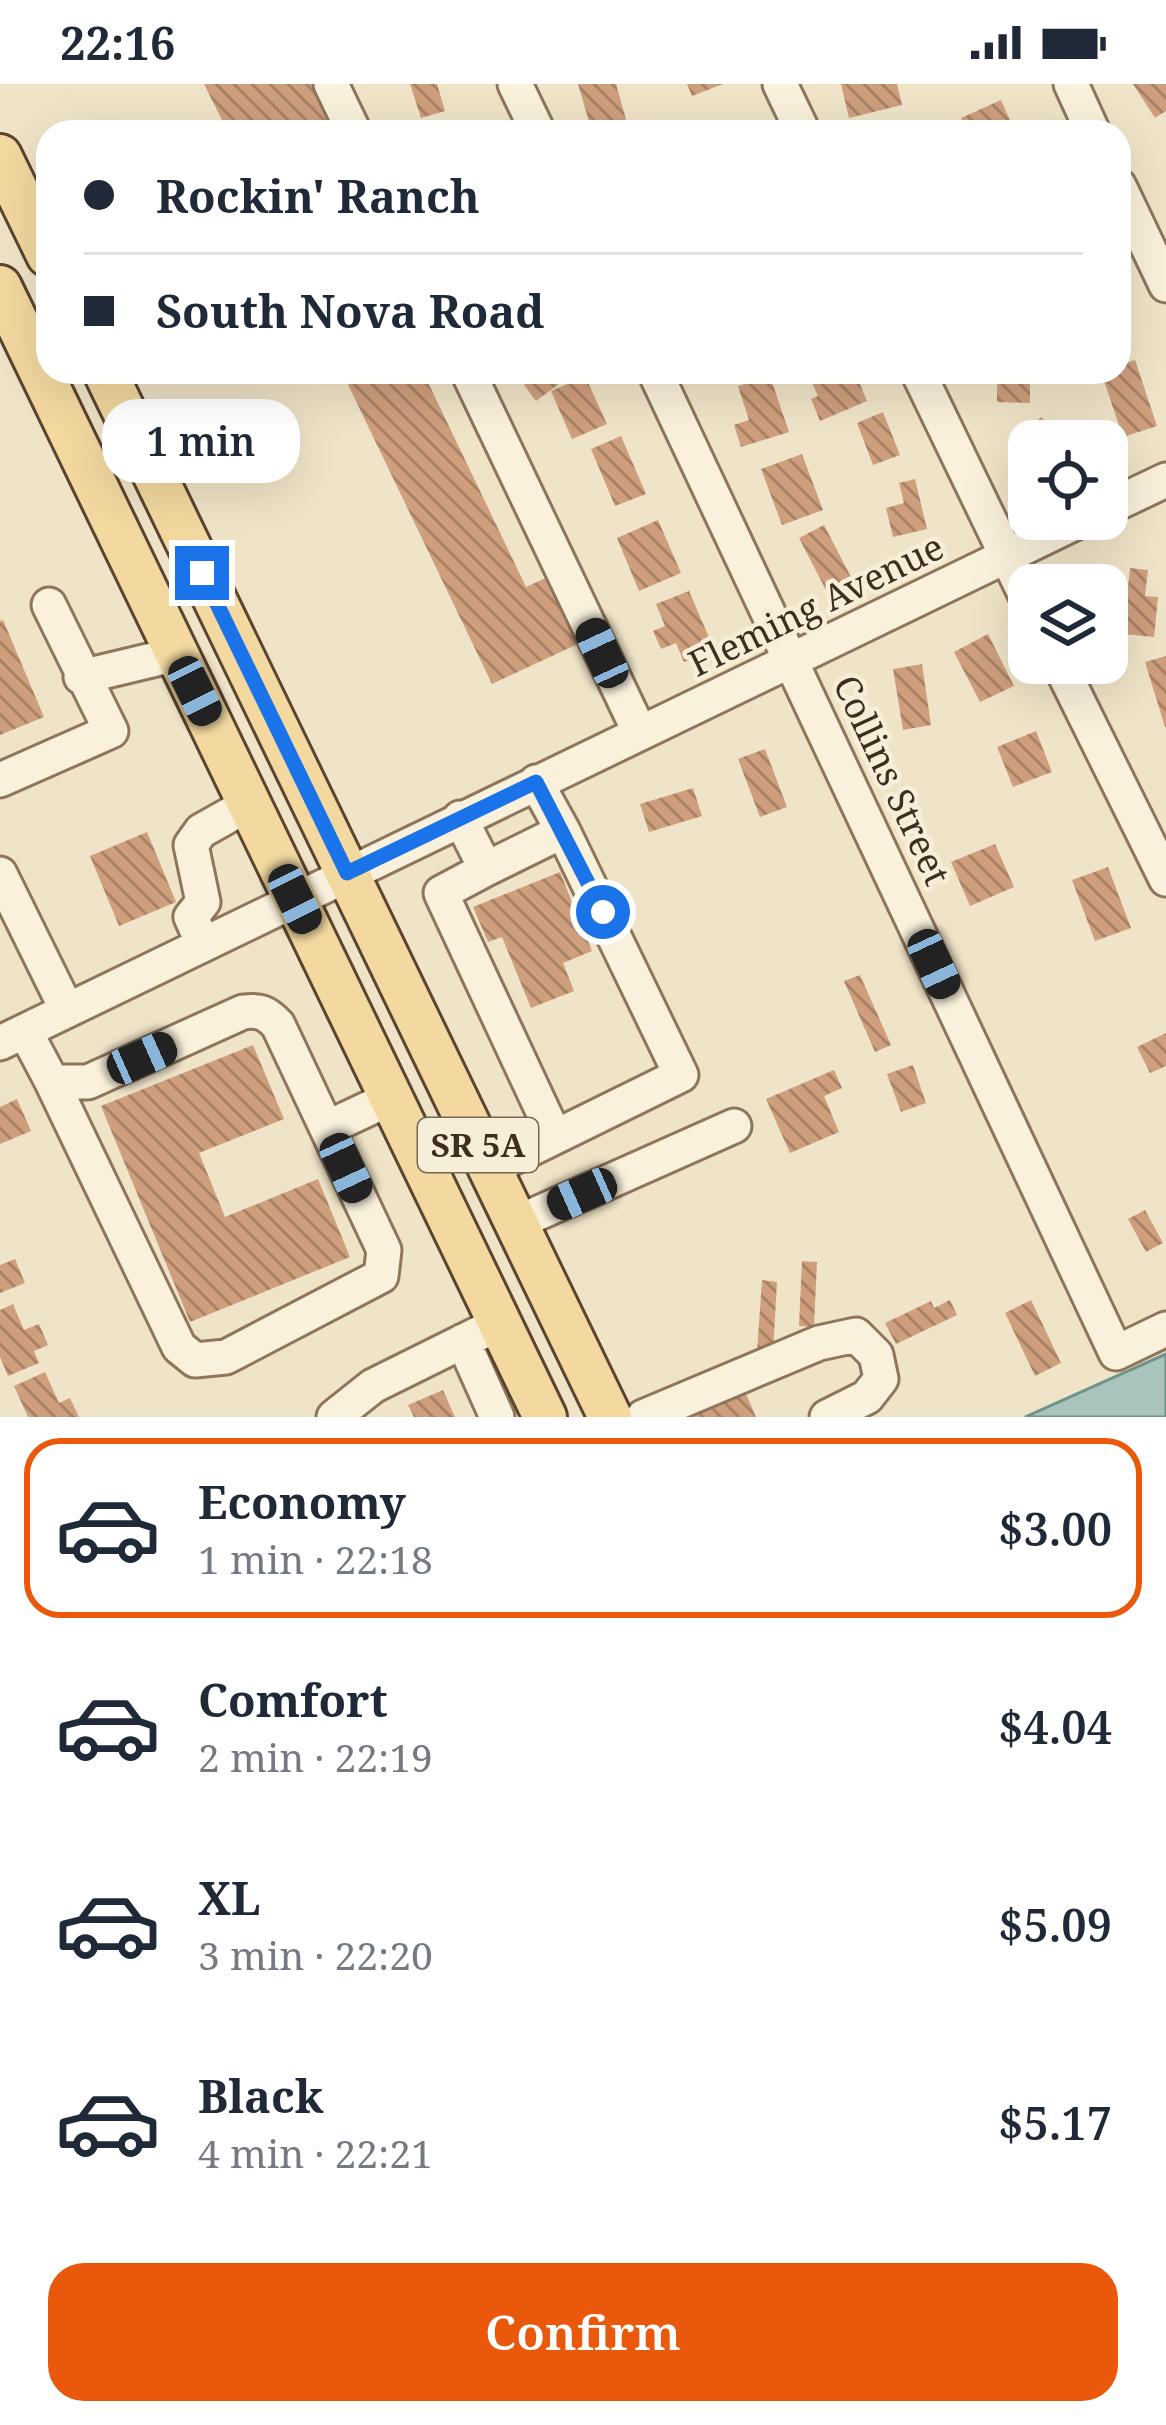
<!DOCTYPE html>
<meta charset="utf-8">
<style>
body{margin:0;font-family:"Noto Serif",serif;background:#f6f6f7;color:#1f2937;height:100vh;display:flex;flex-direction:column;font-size:45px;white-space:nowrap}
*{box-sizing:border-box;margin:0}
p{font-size:39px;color:#747a83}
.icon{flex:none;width:66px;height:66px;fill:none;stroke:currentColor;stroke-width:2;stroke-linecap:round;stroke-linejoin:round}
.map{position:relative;height:1333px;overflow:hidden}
.drawer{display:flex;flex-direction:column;background:#fff;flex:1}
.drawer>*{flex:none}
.banner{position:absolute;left:36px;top:36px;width:1095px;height:264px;border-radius:36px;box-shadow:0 12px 48px #0002;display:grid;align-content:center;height:264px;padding:0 48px;background:#fff}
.tools{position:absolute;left:1008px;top:336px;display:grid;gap:24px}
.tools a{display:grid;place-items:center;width:120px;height:120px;border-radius:24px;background:#fff;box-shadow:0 12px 48px #0002;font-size:60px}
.end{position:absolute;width:54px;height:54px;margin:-27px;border:15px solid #1a73e8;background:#fff;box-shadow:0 0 0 6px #fff}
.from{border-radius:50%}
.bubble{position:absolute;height:84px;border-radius:36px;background:#fff;box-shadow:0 12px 48px #0002;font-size:39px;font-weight:600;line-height:84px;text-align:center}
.car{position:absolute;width:36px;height:72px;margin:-36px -18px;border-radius:15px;box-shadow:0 0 9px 3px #0007;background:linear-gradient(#222 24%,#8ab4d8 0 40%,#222 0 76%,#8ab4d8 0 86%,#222 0)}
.banner b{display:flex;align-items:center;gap:42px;height:114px;font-size:45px}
.banner b+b{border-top:3px solid #e0e1e3}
.banner i{width:30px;height:30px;background:#1f2937}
ul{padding:21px 0 0;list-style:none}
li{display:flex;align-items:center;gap:36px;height:180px;margin:0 24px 18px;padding:0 24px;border:6px solid transparent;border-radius:36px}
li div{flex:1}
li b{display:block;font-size:45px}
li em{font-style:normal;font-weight:600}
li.selected{border-color:#ea580c}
li>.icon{width:108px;height:108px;stroke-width:1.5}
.action{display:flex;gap:24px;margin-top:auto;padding:24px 48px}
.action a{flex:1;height:138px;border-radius:36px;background:#ea580c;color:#fff;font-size:48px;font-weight:600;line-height:138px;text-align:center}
.status{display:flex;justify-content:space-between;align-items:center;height:84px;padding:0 60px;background:#fff;direction:ltr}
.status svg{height:33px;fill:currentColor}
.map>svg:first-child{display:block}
.water{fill:#a9c4bc;stroke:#6f938a;stroke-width:3}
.building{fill:url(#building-back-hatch)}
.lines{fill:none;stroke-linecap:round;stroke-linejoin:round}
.minor-casing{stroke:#8d765c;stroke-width:39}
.major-casing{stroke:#5b4430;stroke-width:48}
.minor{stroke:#faf1dc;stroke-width:33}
.major{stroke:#f3d9a0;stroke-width:42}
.route{stroke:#1a73e8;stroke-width:15}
.labels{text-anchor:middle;stroke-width:9;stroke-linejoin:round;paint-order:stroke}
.shield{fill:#f7eed8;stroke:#756857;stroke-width:3}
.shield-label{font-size:33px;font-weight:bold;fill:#3d2e20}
.street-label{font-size:36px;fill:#3d2e20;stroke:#f7eed8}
</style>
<div class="status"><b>22:16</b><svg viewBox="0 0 49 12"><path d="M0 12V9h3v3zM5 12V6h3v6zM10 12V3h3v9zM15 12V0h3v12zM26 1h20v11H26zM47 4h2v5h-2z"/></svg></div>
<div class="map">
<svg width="1166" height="1333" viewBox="0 0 1166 1333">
<defs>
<pattern id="building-back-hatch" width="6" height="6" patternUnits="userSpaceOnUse" patternTransform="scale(3)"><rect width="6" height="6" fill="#cf9f7d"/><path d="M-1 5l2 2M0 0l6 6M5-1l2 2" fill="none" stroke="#a98266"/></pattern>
</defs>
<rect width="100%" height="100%" fill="#f0e4c8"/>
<path class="water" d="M1166,1270V1333H1025Z"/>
<path class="building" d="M204,0H312L335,48H228Z
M410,0H437L445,27L421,34Z
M578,0H616L627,39L592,48Z
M687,0H723L692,12Z
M841,0H897L902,21L849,34Z
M1133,0H1166V27L1155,34Z
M1001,16L1013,43L1007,48H968L961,34Z
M1135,276L1157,342L1123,353L1101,288H1119V281Z
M342,288H423L526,503L550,492L582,558L492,600Z
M542,288H556L563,297L536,317L524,301Z
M807,288H855L867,317L820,337L811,315L818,312Z
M1005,288H1042V296H1030V319L997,318V298H1005Z
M585,292L607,340L572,355L551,307Z
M770,292L789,348L741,363L734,341L749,336L738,302Z
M883,328L900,371L873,381L857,339Z
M1041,333L1063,353L1071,343L1086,357H1029V377L1014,363Z
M621,352L646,410L615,422L591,365Z
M802,370L823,426L782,441L761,385Z
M915,395L927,445L893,453L886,424L904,419L899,399Z
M658,436L681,489L639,507L617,454Z
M824,441L852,495L827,508L799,454Z
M1130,484L1148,486L1145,512L1158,513L1154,553L1123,550Z
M689,507L714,565L684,578L676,559L661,565L653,547L665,542L656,520Z
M3,536L44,633L0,651V537Z
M988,550L1014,602L980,618L954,568Z
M1166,572V643H1165L1145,578Z
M922,580L931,641L903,646L893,585Z
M1036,647L1052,688L1013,703L997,663Z
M765,665L787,723L760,733L738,675Z
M693,704L702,732L649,748L640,720Z
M147,748L176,818L119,842L90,772Z
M995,760L1014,803L970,822L951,778Z
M1108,783L1131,844L1095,857L1072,796Z
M560,788L592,867L563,879L574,907L531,924L502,853L488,858L473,823Z
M860,891L891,961L875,968L844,897Z
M1166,949V982L1150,989L1137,963Z
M253,961L284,1035L199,1069L225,1133L318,1095L350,1173L190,1238L101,1022Z
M913,981L926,1019L901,1028L887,990Z
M834,986L842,1004L824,1012L839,1048L790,1069L766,1015Z
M17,1015L31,1047L0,1060V1023Z
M1145,1126L1163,1159L1146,1168L1128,1135Z
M15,1175L25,1199L0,1209V1181Z
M802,1177L817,1178L814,1243L799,1242Z
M762,1196L777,1198L773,1269L757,1268Z
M950,1216L957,1231L896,1260L885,1239L931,1217L934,1224Z
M1031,1216L1061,1279L1035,1292L1005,1229Z
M13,1220L24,1246L39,1240L48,1261L34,1267L39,1279L8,1292L0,1273V1226Z
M45,1288L59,1319L70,1314L79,1333H28L14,1302Z
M744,1305L756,1333H695L692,1327Z
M443,1306L455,1333H414L408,1321Z"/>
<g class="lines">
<g class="minor-casing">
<path id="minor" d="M331,0L354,48
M515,0L538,48
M780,0L803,48
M1071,0L1093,48
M1119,102L1166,201
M468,288L640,649
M655,288L1116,1269L1166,1245
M918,288L1029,518
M1107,424L1166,396
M1059,579L1166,795
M81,593L177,570
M0,696L111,647L49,521
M460,734L486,785L441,809L555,1053L490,1085
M486,785L563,747L536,698
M0,790L67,926
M203,860L191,833L203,818L191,761L201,747L249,720
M25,947L52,998H88L243,928C259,926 266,928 278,941L384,1166L381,1192L226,1273L195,1276L179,1263L52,998
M0,959L1083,435
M327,1044L391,1014
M555,1053L681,991L563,747
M516,1139L734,1042
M463,1257L497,1333
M334,1333L373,1302L500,1239
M643,1333L819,1259L856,1251L876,1271L881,1295L867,1313L827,1333"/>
</g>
<g class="major-casing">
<path id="major" d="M0,72L48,171
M0,203L545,1333
M105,288L610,1333"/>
</g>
<use href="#minor" class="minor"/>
<use href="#major" class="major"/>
</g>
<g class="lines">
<path class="route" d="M202,489L347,789L536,698L603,828"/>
</g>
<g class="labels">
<rect class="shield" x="418" y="1034" width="120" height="54" rx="9"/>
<g class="shield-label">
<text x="478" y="1073">SR 5A</text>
</g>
<g class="street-label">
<text transform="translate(816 521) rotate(-26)" y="13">Fleming Avenue</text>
<text transform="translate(892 696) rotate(65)" y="13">Collins Street</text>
</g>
</g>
</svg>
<div class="tools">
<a><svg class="icon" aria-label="locate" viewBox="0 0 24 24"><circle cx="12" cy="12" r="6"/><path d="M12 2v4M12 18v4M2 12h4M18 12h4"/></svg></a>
<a><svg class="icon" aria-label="layers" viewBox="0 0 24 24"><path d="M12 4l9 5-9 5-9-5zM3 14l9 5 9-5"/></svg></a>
</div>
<i class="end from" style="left:603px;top:828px"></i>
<i class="end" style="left:202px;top:489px"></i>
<div class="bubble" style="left:102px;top:315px;width:198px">1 min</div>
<i class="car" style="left:602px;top:569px;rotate:335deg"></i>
<i class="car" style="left:195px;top:607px;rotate:154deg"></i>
<i class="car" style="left:295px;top:815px;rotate:154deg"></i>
<i class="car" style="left:934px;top:880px;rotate:155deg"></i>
<i class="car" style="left:142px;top:974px;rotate:66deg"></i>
<i class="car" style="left:346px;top:1084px;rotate:155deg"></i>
<i class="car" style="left:582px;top:1110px;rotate:246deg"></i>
<div class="banner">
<b><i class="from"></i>Rockin' Ranch</b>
<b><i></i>South Nova Road</b>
</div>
</div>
<section class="drawer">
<ul>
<li class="selected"><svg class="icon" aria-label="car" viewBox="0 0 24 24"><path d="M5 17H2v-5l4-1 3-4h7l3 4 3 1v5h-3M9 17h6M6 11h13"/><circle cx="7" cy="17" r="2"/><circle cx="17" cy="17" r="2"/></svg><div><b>Economy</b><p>1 min · 22:18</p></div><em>$3.00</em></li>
<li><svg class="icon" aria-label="car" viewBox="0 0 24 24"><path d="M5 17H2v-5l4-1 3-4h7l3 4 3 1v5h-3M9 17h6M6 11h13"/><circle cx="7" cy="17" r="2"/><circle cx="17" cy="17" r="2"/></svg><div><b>Comfort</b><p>2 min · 22:19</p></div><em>$4.04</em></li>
<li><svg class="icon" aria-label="car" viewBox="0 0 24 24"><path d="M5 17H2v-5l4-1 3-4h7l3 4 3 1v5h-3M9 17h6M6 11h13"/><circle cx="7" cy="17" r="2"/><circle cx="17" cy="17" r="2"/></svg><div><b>XL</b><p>3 min · 22:20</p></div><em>$5.09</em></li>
<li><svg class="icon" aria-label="car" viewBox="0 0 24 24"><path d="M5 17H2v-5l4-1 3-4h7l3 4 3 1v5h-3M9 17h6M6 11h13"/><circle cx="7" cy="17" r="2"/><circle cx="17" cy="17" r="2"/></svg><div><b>Black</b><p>4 min · 22:21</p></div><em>$5.17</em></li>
</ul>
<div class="action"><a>Confirm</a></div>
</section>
